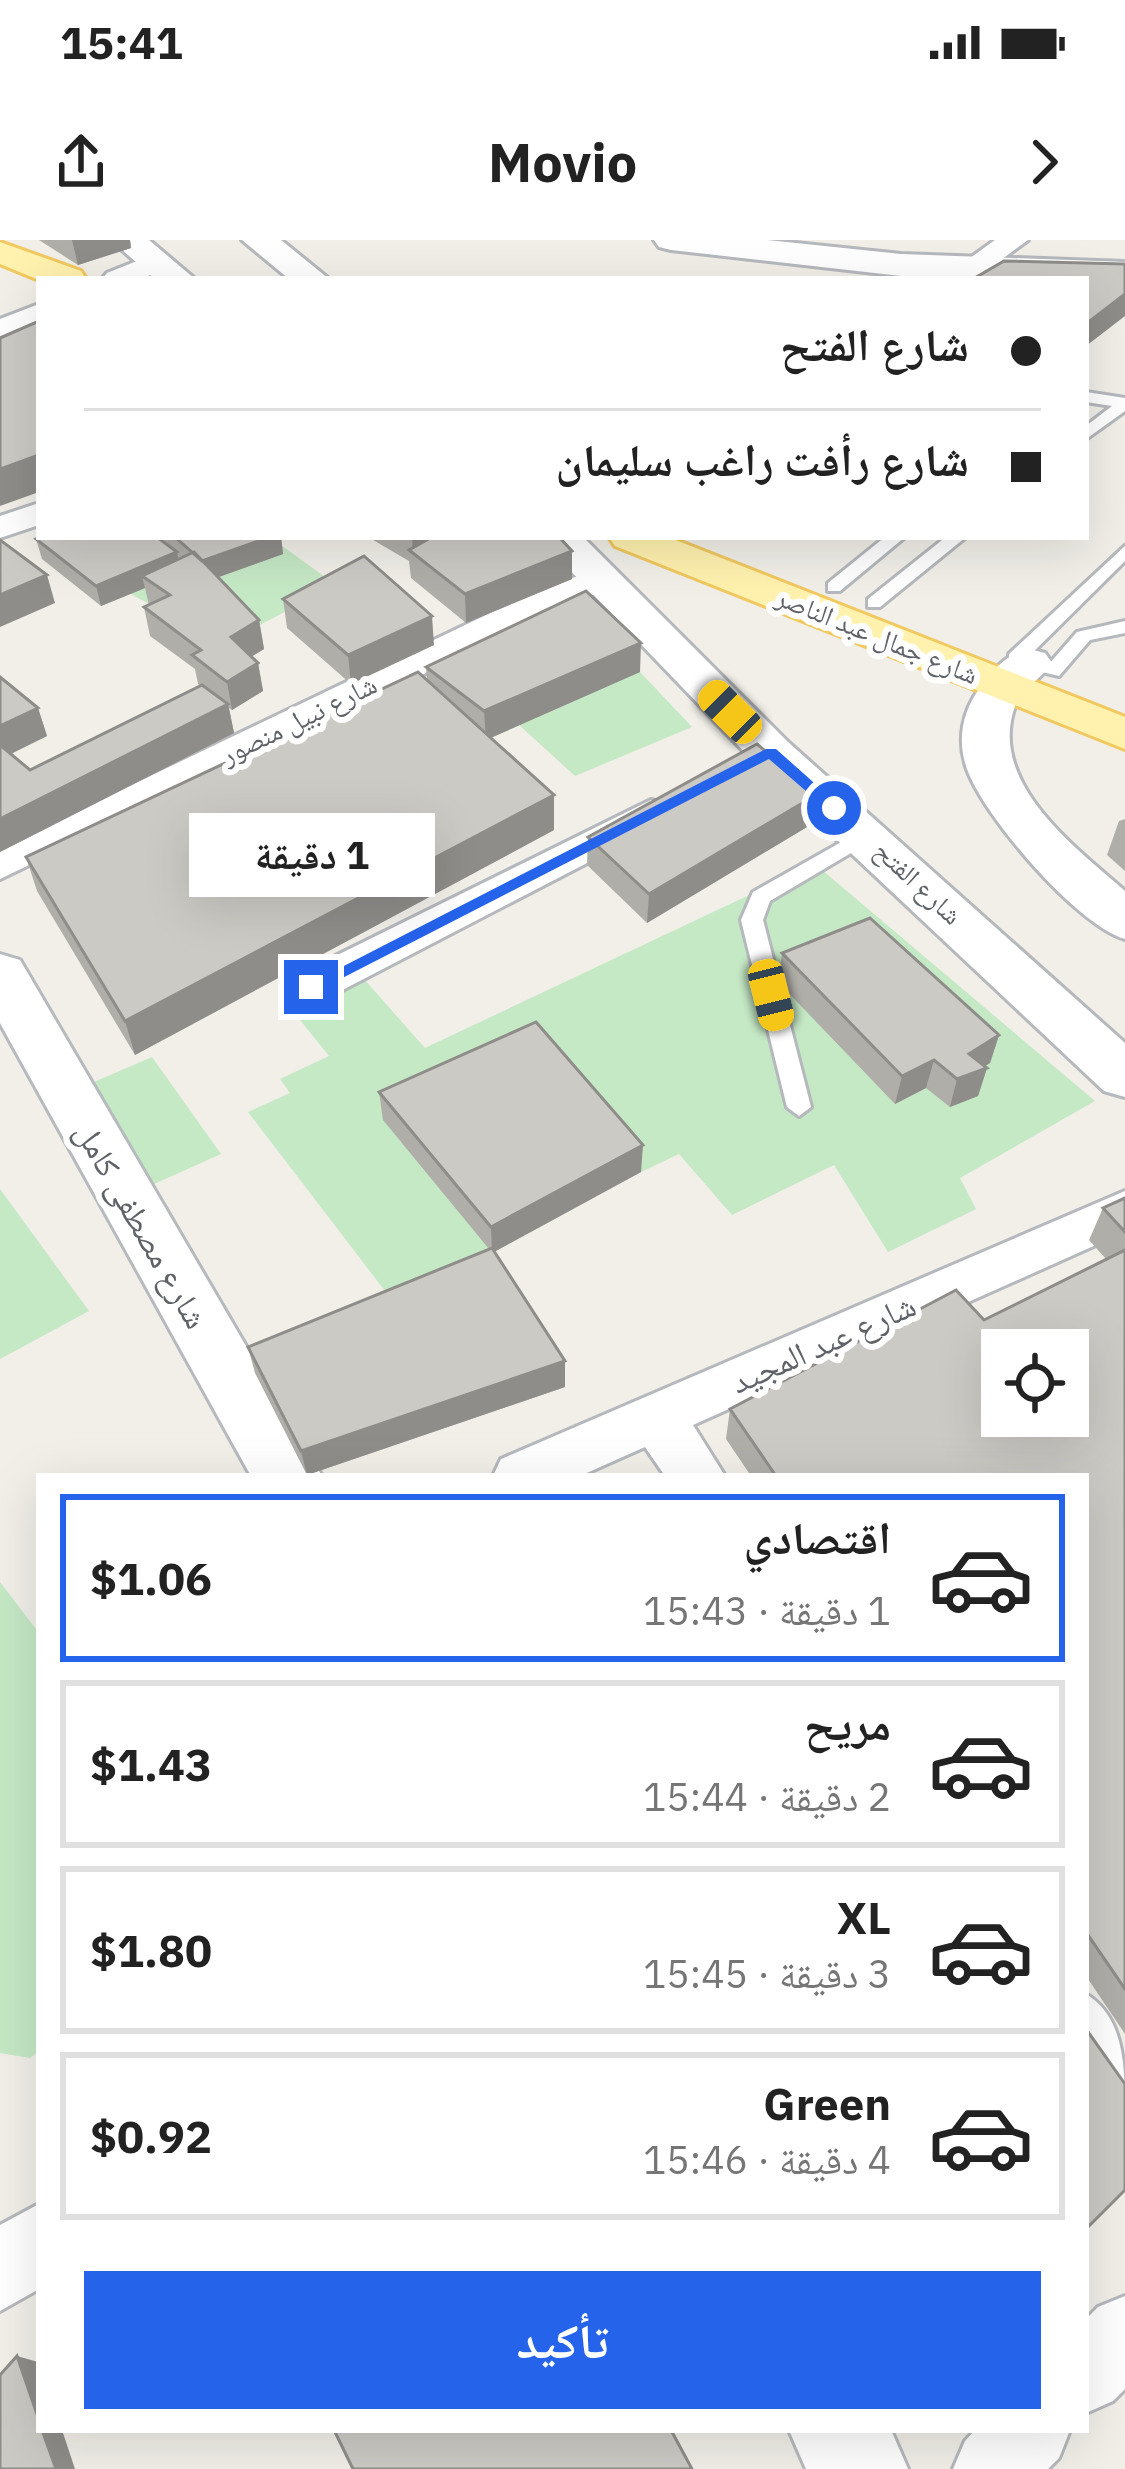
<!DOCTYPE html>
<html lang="ar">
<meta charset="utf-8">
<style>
body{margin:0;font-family:"IBM Plex Sans","Noto Naskh Arabic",sans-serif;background:#f2f2f2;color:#222;direction:rtl;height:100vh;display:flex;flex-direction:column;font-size:45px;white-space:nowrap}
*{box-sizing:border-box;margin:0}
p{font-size:39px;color:#767676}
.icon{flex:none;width:66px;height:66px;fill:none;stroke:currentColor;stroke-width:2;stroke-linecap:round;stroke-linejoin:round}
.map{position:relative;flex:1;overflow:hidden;direction:ltr}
.side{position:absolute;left:36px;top:1233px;width:1053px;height:960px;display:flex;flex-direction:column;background:#fff;border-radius:0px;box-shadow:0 12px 48px #0002;direction:rtl}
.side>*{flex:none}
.guide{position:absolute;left:36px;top:36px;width:1053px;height:264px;border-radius:0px;box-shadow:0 12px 48px #0002;direction:rtl;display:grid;align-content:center;height:264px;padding:0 48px;background:#fff}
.tools{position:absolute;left:981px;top:1089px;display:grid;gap:24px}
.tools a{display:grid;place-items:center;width:108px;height:108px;border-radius:0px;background:#fff;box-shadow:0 12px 48px #0002;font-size:60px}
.end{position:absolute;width:54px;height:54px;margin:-27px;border:15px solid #2563eb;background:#fff;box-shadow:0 0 0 6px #fff}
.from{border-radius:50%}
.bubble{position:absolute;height:84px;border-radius:0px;background:#fff;box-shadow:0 12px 48px #0002;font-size:39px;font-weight:700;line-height:84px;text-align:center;direction:rtl}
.car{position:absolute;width:36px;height:72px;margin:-36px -18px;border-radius:15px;box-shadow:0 0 9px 3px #0007;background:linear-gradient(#f5c518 24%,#345 0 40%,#f5c518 0 76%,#345 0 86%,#f5c518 0)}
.guide b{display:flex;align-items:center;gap:42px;height:114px;font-size:45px}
.guide b+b{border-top:3px solid #e0e0e0}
.guide i{width:30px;height:30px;background:#222}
ul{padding:21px 0 0;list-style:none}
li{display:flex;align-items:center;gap:36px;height:168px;margin:0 24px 18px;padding:0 24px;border:6px solid #e0e0e0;border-radius:0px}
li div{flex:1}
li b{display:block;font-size:45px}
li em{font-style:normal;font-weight:700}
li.selected{border-color:#2563eb}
li>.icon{width:108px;height:108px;stroke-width:1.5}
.action{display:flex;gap:24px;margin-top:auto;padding:24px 48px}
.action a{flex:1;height:138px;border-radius:0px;background:#2563eb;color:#fff;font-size:48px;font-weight:700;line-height:138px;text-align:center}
.status{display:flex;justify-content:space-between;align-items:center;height:84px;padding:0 60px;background:#fff;direction:ltr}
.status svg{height:33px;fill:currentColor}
header{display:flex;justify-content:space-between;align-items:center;height:156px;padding:0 48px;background:#fff;font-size:54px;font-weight:700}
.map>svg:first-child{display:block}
.green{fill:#c5e8c5}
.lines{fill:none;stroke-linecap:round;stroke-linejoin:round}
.service-casing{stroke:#b5b8bc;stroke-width:6}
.minor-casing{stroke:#b5b8bc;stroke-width:6}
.tertiary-casing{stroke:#b5b8bc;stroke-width:6}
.secondary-casing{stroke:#b6babf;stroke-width:6}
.primary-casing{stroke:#f2c960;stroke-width:6}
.service{fill:#fff;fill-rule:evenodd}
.minor{fill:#fff;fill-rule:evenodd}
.tertiary{fill:#fff;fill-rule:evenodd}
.secondary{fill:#fff;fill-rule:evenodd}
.primary{fill:#fff2af;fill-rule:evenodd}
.wall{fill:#afaea9}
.shaded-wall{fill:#8f8d8a}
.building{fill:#cccac5;stroke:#8f8d8a;stroke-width:3;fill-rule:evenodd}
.route{fill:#2563eb}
.labels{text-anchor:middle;stroke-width:12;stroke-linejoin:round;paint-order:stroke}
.far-street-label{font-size:27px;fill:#5f6368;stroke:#fff}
.street-label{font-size:33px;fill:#5f6368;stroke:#fff}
</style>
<div class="status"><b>15:41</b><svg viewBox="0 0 49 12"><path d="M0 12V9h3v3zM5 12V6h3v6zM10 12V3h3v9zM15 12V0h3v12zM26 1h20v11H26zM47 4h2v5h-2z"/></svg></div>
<header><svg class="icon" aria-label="forward" viewBox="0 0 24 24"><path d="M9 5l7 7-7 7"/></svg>Movio<svg class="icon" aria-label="share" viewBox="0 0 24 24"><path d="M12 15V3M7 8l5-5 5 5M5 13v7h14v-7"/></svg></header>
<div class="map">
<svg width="1125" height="2229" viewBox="0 0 1125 2229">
<rect width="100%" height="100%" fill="#f1efe8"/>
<path class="green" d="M134,297H270L336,345L254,388L200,341L149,364L131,354Z
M640,432L692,487L575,536L518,484Z
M815,624L1095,861L960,938L976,969L888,1012L834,925L732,975L679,914L641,932L536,811L492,1013L395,1064L248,872L290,853L280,839L329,816L292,770L363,738L425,808Z
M152,817L221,914L154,944L87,845Z
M0,949L89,1071L0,1119Z
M0,1342L39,1393V1811L30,1818L0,1813Z"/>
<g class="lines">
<g class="service-casing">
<path id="service" d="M1086,152L1125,158V171L1086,199V186L1112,166L1086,162Z
M885,297H905L840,351H828V343Z
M946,297H966L880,367H868V359Z
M1125,306V321L1023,422H1009V414Z
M1125,381V393L1090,400L1059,436L1042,432L1077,392Z
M866,588L873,590V600L770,661L763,680L811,867L799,876L787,867L741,680L753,652Z"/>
</g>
<g class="minor-casing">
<path id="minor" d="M995,0H1028L975,39H941Z
M157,13L167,16L171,22C153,41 128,39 102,39L107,33Z
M39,64V84L0,99V79Z
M39,263V285L0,298V276Z
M601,331L614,334L619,342L614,350L581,358L0,639V608L555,342Z
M651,560L666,564L672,573L666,582L327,758L311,763L295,758L288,747L295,736Z
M1125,951V992L693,1185L725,1236H665L645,1207L580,1236H493L501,1219Z
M1086,1754C1125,1778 1125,1826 1125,1879L1100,1869L1086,1849Z
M39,1964V2049L0,2071V1985Z
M1125,2056V2149L1113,2161L1086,2173V2079L1098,2067Z
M975,2190H1070L1059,2218L1048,2229H953L965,2201Z"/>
</g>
<g class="tertiary-casing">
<path id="tertiary" d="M111,0H149L195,39H155Z
M242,0H281L329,39H289Z
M654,0H767L901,14L1125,22V44L901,36L671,10L659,7Z
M538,297H583L788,502L1125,803V857L1104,851L754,522Z
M1029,409L1045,413L1052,423C1042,438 1022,449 1015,466C987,543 1076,608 1125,651V699C1078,686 981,574 966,526C957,499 963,470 980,448C993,429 1007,414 1029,409Z"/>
</g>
<g class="secondary-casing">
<path id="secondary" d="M0,714L20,720L322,1236H251L0,783Z
M789,2190H891L908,2229H806Z"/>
</g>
<g class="primary-casing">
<path id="primary" d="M0,2L81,31L86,39L39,40L0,24Z
M609,297H668L1125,477V509L615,306Z"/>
</g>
<use href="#service" class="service"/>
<use href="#minor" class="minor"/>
<use href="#tertiary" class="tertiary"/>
<use href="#secondary" class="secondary"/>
<use href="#primary" class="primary"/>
</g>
<path class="wall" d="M39,0H130L131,8L78,25Z
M164,297H281L283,314L218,337L259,380L264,409L251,417L258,423L263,451L232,470L229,468L234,493L0,612V437L38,468L47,496L11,514L30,530L201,446L198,444L195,429L150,396L144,367L149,365L145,348L101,366L42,319L36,299L165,303Z
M368,297H559L572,311V339L466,383L411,338L409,321Z
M283,359L434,405L351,444L287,388Z
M426,427L640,432L490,498L554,555V590L135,815L37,651L26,617L427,440Z
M816,555L812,584L647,683L587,625L588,597Z
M1125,579V631L1107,615L1119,581Z
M782,713L999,795L990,823L985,826L987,828L978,856L950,867L926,848L895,864L778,742Z
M379,852L641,932L494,1012L565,1147L307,1235L255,1133L248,1107L489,1009L383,880Z
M1125,958V1794L1086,1736V1236H751L726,1199L730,1169L984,1080L1106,1019L1089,1000L1103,968Z"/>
<path class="shaded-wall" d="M72,0H130L131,8L78,25Z
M1125,54V76L1086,106V84Z
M39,215V252L0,266V229Z
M270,297H281L283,314L205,342L201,321Z
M412,297H459L413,313Z
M572,311V339L466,383L465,354Z
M177,312L181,332L142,336L145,348L101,366L96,346Z
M47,335L55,363L0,387V355Z
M432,376L434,405L351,444L348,415Z
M259,380L264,409L236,426L231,397Z
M641,403L640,432L486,500L484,471Z
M258,423L263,451L232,470L227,442Z
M228,464L234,493L0,612V579Z
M38,468L47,496L0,519V486Z
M554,555V590L135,815L125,781Z
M816,555L812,584L647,683L649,654Z
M999,795L990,823L977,831L987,828L978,856L950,867L957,839L969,814Z
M934,820L926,848L895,864L902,836Z
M643,905L641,932L492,1013L491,987Z
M565,1121V1147L307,1235L301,1211Z
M17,2116L38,2122L39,2125V2180Z
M42,2190H62L75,2229H56Z"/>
<path class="building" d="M1004,21L1125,24V54L1086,84V39H973Z
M39,81V215L0,229V98Z
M41,297H157L177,312L96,346L36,299Z
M175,297H270L202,321Z
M432,297H559L572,311L465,354L409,310Z
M0,300L47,335L0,355Z
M194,312L259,380L231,397L258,423L227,442L192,415L201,410L144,367L170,355L142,336Z
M364,316L432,376L348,415L283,359Z
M586,351L641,403L484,471L426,427Z
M418,432L554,555L125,781L26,617Z
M0,437L38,468L0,486Z
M202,445L228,464L0,579V505L30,530Z
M757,504L816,555L649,654L588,597Z
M870,678L999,795L969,814L987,828L957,839L934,820L902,836L782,713Z
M536,782L643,905L491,987L379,852Z
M1125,958V992L1103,968Z
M492,1008L565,1121L301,1211L248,1107Z
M1125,1010V1749L1086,1692V1236H776L730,1169L956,1050L984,1080ZM1002,1110H1068V1176H1002Z
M1086,1789L1125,1844V1950L1086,1989Z
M17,2116L39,2180V2190H42L56,2229H0V2135Z
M334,2190H671L692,2229H353Z"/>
<path class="route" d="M766,509H776L839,565V571H829L769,519L317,751L303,747Z"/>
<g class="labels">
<g class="far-street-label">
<text transform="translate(877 396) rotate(22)" y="9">شارع جمال عبد الناصر</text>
<text transform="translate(299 480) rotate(-26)" y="9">شارع نبيل منصور</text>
<text transform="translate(918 643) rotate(43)" y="9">شارع الفتح</text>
</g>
<g class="street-label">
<text transform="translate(142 985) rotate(60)" y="12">شارع مصطفى كامل</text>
<text transform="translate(823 1103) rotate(-24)" y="12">شارع عبد المجيد</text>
</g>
</g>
</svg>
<div class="tools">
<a><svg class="icon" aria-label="locate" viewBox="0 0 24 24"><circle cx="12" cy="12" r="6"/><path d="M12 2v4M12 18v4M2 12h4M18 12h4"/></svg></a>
</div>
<i class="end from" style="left:834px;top:568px"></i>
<i class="end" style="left:311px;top:747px"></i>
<div class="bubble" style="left:189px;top:573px;width:246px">1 دقيقة</div>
<i class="car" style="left:730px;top:472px;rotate:315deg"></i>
<i class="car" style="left:771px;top:755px;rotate:166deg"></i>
<div class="guide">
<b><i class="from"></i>شارع الفتح</b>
<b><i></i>شارع رأفت راغب سليمان</b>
</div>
<section class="side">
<ul>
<li class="selected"><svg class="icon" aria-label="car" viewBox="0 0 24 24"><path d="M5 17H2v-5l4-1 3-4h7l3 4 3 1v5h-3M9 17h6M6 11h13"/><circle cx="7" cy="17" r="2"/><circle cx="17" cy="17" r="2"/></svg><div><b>اقتصادي</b><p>1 دقيقة · 15:43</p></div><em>$1.06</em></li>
<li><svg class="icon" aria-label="car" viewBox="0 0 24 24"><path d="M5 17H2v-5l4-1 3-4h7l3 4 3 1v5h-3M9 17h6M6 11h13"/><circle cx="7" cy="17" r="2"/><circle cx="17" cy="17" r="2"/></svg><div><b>مريح</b><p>2 دقيقة · 15:44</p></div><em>$1.43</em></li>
<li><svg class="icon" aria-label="car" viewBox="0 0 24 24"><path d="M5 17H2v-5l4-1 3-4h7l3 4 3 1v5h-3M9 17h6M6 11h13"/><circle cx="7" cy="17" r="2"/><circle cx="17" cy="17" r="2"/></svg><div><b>XL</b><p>3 دقيقة · 15:45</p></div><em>$1.80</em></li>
<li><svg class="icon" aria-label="car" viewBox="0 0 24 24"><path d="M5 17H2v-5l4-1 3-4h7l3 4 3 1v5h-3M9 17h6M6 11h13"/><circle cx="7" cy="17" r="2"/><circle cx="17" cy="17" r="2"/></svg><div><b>Green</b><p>4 دقيقة · 15:46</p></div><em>$0.92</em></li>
</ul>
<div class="action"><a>تأكيد</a></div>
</section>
</div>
